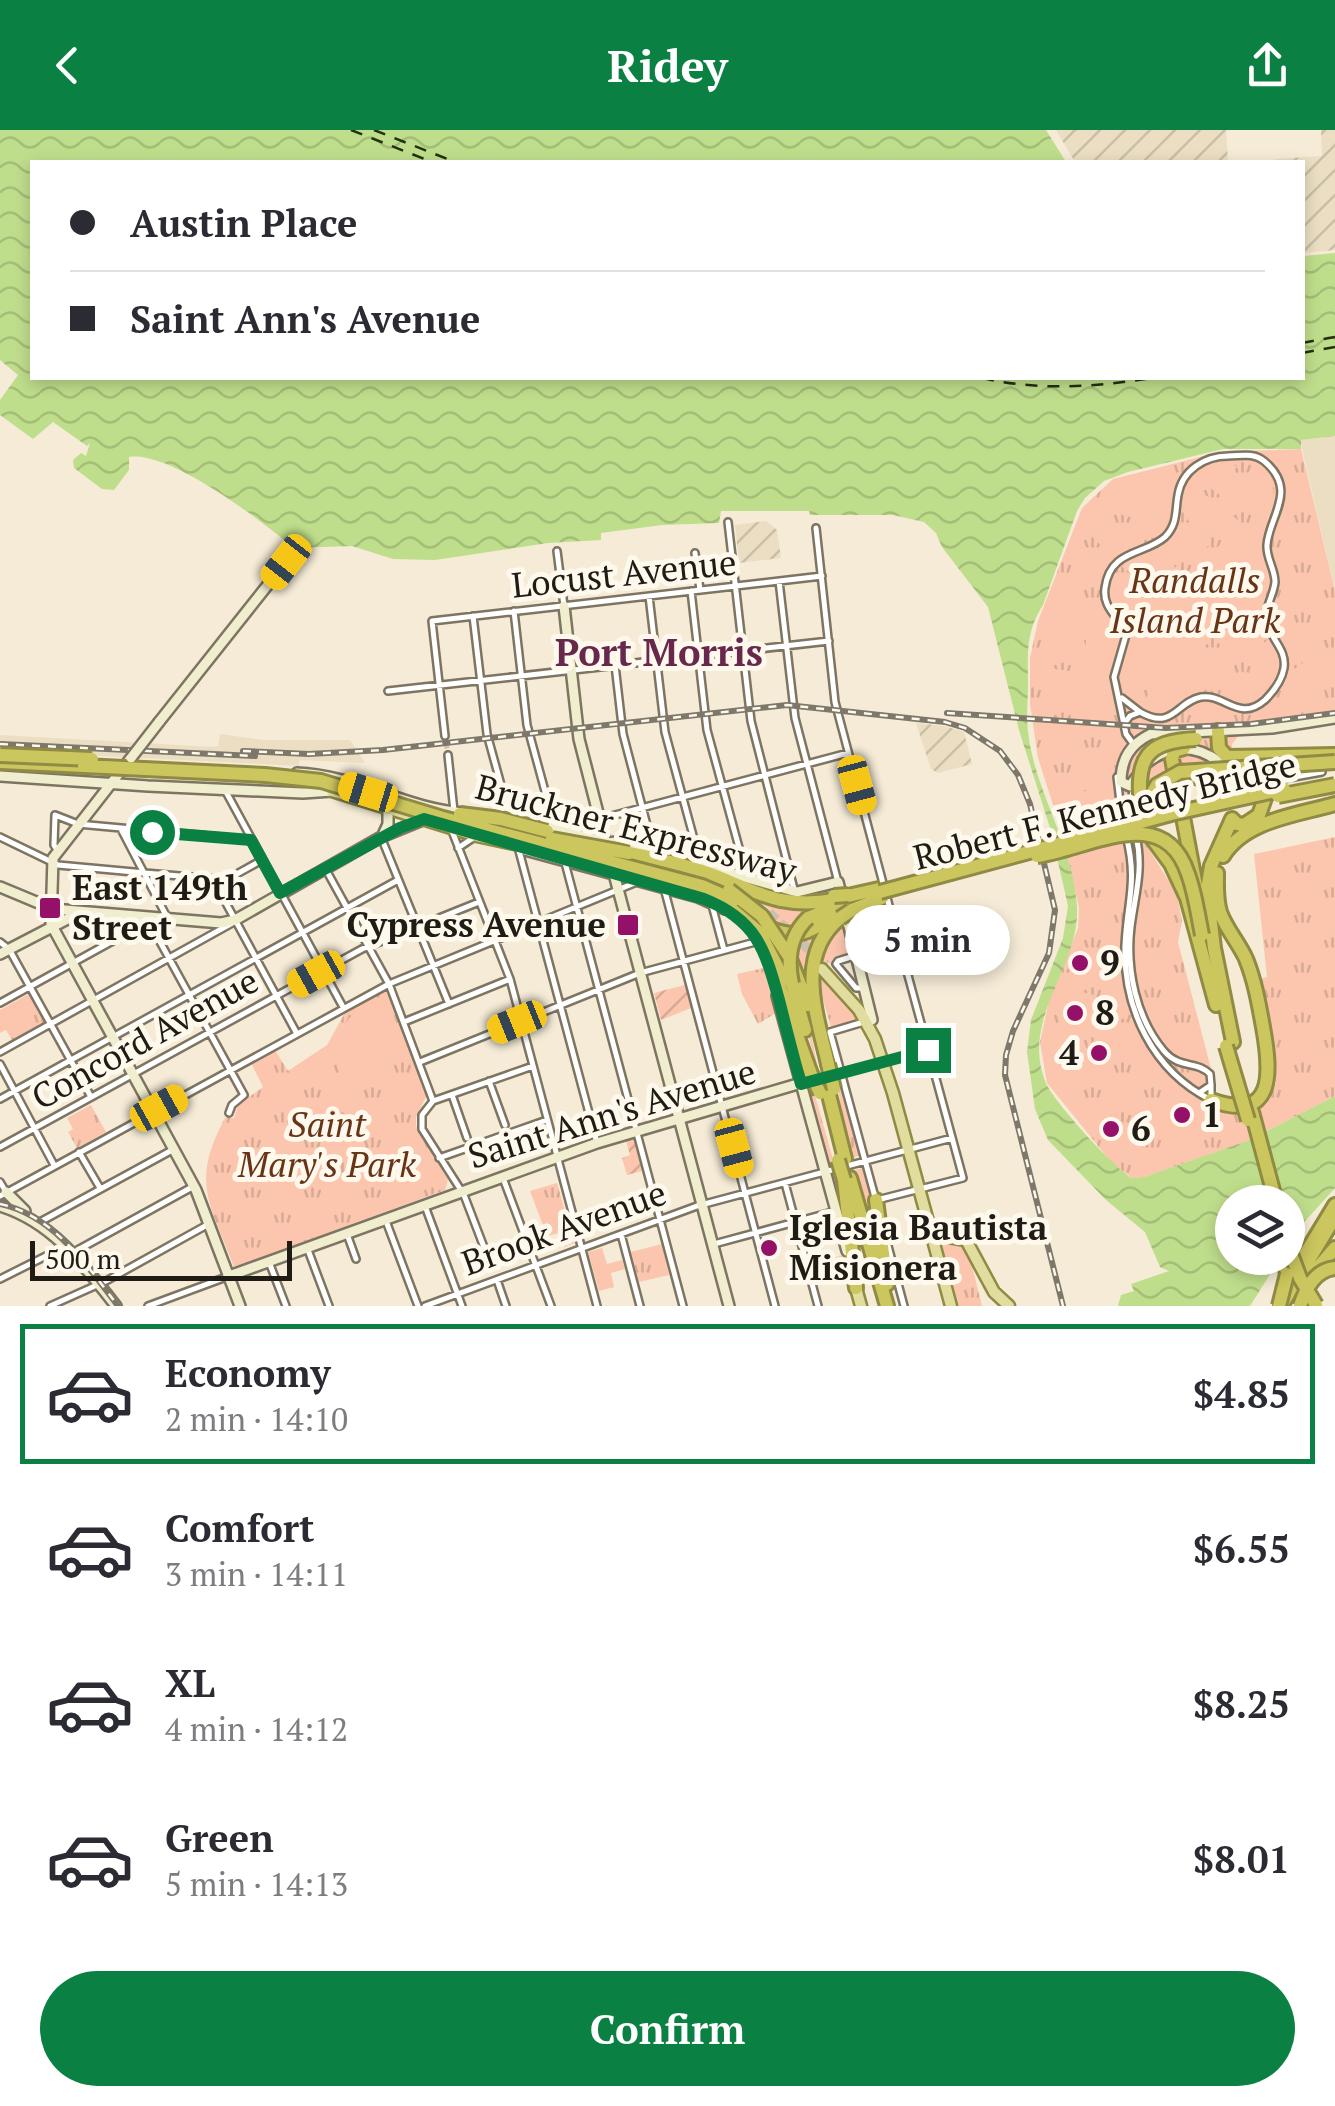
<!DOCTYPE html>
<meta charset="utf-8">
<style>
body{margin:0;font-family:"PT Serif",serif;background:#f2f2f3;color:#2b2b33;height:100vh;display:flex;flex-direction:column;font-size:38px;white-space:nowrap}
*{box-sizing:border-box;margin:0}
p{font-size:32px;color:#7c7c81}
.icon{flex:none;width:55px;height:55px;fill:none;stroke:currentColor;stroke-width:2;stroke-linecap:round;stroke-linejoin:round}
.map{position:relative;height:1176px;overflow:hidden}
.sheet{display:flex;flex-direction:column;background:#fff;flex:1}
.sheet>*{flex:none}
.hud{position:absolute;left:30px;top:30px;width:1275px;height:220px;border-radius:0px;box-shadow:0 5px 15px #0003;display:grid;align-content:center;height:220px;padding:0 40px;background:#fff}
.tools{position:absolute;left:1215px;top:1055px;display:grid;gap:20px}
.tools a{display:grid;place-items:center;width:90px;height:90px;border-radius:50%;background:#fff;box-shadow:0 5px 15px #0003;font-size:50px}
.scale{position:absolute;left:30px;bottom:25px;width:262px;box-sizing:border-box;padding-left:10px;border:5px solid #1f1c15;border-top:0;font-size:28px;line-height:35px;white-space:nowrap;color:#1f1c15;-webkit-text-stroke:8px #fef9ec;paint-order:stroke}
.end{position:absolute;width:45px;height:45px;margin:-22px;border:12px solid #0b8043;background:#fff;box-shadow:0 0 0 5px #fff}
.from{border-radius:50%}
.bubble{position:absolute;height:70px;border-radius:35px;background:#fff;box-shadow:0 5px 15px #0003;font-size:32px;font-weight:600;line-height:70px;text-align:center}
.car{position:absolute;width:30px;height:60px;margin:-30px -15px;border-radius:12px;box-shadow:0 0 8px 2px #0007;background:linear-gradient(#f5c518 24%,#345 0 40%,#f5c518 0 76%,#345 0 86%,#f5c518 0)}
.hud b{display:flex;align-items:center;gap:35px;height:95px;font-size:38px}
.hud b+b{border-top:2px solid #e1e1e2}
.hud i{width:25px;height:25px;background:#2b2b33}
ul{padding:18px 0 0;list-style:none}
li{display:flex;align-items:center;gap:30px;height:140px;margin:0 20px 15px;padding:0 20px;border:5px solid transparent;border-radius:0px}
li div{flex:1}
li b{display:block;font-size:38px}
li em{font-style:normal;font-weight:600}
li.current{border-color:#0b8043}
li>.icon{width:90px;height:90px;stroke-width:1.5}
.cta{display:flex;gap:20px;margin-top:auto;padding:20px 40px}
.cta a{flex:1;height:115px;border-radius:60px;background:#0b8043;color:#fff;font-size:40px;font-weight:600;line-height:115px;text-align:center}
header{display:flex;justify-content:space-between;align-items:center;height:130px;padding:0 40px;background:#0b8043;color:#fff;font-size:45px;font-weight:600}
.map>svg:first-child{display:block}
.built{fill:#ebdec2}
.industrial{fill:url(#industrial-furrows)}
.grass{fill:url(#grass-tufts)}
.garden{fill:url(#garden-furrows)}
.pitch{fill:#fbc6ad}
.water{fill:url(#water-waves)}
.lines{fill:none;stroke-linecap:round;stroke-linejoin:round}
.ferry{stroke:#25300e;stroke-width:2.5;stroke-dasharray:12 10;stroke-linecap:butt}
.street-tunnel{stroke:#cac2af;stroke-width:5;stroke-dasharray:5 2.5;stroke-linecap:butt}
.primary-tunnel{stroke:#cac2af;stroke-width:10;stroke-dasharray:10 5;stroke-linecap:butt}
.street-casing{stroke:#7d7562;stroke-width:10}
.secondary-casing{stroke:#7d7562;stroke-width:14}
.primary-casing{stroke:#8f8a44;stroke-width:15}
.highway-casing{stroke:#8f8a44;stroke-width:18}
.street{stroke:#fff;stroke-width:5}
.secondary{stroke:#f0eecf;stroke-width:9}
.primary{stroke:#e0dd9e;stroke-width:10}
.highway{stroke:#ccc65e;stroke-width:12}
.rail-casing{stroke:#7e786b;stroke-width:6}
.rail{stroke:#fef9ec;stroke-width:2.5;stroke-dasharray:8;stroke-linecap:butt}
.secondary-bridge-casing{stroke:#7d7562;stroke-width:14;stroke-linecap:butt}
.highway-bridge-casing{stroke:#8f8a44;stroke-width:18;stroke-linecap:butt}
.secondary-bridge{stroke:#f0eecf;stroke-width:9}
.highway-bridge{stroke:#ccc65e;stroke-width:12}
.route{stroke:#0b8043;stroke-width:12}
.poi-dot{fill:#951068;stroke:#fef9ec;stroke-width:4}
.labels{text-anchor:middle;stroke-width:10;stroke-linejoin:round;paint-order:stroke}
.street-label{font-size:35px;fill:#1f1c15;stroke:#fef9ec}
.park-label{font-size:35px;font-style:italic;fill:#683418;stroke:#fef9ec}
.poi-label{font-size:35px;font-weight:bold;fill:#1f1c15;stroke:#fef9ec;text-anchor:start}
.neighbourhood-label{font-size:38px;font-weight:bold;fill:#67284c;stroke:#fef9ec}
</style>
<header><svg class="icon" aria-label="back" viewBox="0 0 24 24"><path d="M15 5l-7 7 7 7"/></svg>Ridey<svg class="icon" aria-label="share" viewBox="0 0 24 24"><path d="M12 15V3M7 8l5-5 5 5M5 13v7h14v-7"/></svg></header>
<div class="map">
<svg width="1335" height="1176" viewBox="0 0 1335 1176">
<defs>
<pattern id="industrial-furrows" width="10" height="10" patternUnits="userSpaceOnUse" patternTransform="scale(2.5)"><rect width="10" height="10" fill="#ebdec2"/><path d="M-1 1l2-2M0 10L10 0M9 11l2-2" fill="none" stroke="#c9bea6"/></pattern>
<pattern id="grass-tufts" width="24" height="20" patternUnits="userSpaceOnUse" patternTransform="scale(2.5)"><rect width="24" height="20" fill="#fbc6ad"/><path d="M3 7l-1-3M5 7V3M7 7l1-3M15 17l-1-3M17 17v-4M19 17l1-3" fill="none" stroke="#d7aa94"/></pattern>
<pattern id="garden-furrows" width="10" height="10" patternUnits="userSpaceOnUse" patternTransform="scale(2.5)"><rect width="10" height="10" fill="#fbc6ad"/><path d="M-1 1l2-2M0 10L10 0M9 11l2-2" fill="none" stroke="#d7aa94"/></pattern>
<pattern id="water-waves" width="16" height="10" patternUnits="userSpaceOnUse" patternTransform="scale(2.5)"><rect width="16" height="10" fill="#bfde8c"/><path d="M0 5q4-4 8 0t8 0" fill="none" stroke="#a4be78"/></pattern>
</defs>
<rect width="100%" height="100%" fill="#f5ebd6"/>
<path class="built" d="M1335,306V461L1300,310Z
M220,604L263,610H350L365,633L300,630L299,636L0,621V605L213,617L218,616Z"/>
<path class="industrial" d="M1056,0H1226L1228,32H1075Z
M1321,0H1335V120L1303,123L1302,32H1275V29L1322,26Z
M766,391L777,400L781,428L739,433L735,395Z
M916,593L944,596L964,602L972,634L938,643L931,639Z"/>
<path class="grass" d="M1301,319L1335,461V592L1239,605L1232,614L1233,634L1182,637L1141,676L1138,702L1177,764L1182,791L1178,812L1215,954L1214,973L1227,977L1266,964L1270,966L1276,952L1260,849L1267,847L1254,724L1335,707V966L1245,1012L1144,1047L1132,1048L1111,1032L1047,953L1040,912L1049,871L1078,798L1079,778L1063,706L1038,628L1030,574V528L1038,491L1082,378L1113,349L1220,322Z
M754,768L829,775L790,803L762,791L770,780Z
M845,788L855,824L833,830L850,857L828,832L820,839L821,818Z
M820,800L816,813L815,890L809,892L820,950L793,847L780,851L768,813C786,806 802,809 820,800Z
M764,838L776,883L758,894L742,864L737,844Z
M818,840L863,890L832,900L819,857Z
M383,861L387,862L427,965L416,987V996L448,1050L445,1060L234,1137C210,1073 190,1053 225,988H234L238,975L263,957L251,933L275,920L288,941L327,915L346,881Z
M29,864L44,892L12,910L6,900L0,903V880Z
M841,950L861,1025L849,1029L837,952Z
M813,958L834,1033L827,1034L806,960Z
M91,975L106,1002L77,1018L68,1002L73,999L67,988Z
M863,1038L872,1071L883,1149L852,1041Z
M557,1053L574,1113L564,1117L559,1103L547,1106L530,1061Z
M957,1111L967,1116L982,1176H959L942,1115Z
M662,1114L669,1145L639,1152L631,1122Z
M602,1118L607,1134L622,1130L625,1139L611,1143L614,1157L599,1161L588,1122Z
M843,1125L849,1148L817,1153L811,1134Z"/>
<path class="garden" d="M685,855L691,878L661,890L654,863Z
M634,1009L642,1041L627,1045L622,1028L630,1025L626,1011Z"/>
<path class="pitch" d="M1213,331L1237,336L1221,366L1193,345Z
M1257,332C1275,351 1280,371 1266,394L1227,368Z
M1155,347L1172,349L1165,396L1115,383C1122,363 1134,352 1155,347Z
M1186,353L1215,371L1193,398L1180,377Z
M1220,376L1247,397L1227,410L1203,405Z
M1111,392L1133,401L1113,428L1088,402Z
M1183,392L1210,413L1199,428L1172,407Z
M1080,413L1108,432L1085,458L1073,436Z
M1223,413L1247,418L1231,448L1203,427Z
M1142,423L1165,428L1150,457L1121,436Z
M1259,426L1271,447L1264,470L1235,452Z
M1177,435L1189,456L1196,436L1213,443L1225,456L1203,480L1189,459L1182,480L1154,462Z
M1115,445L1143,462L1121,489L1108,468Z
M1230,458L1257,480C1244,493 1230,496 1213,487Z
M1060,462L1081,476L1084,499L1051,495Z
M1148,467L1176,489C1163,502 1148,505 1132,496Z
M1192,473L1220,496L1210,509L1181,487Z
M1089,484L1111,486L1105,531L1084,528Z
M1179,489L1209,512L1195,527L1198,546L1190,563L1163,542L1182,516L1178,513L1158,539L1129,520C1140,506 1150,502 1167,506Z
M1234,495L1257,501L1241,530L1213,509Z
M1052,500L1082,513L1066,532L1042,534L1044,516Z
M1269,508L1281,529L1274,552L1246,534Z
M1207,518L1235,535L1213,562L1200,541Z
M1123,527L1140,534L1153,547L1130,572L1117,550Z
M1319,527L1326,573L1280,576C1281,550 1293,533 1319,527Z
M1047,538L1070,541L1066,581L1043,578Z
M1240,540L1268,562C1255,575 1240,578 1223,569Z
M1095,544L1109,546L1106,580L1069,578C1071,560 1077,550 1095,544Z
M1157,548L1185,570C1172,584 1158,586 1141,577Z
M1049,598L1080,600L1081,616L1075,628L1062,633H1048Z
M1103,651L1112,683L1077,687L1082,663Z
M1077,823L1091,829L1089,843L1081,845L1066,838Z
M1067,858L1094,865L1083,907L1056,901Z
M1105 880a11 11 0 1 1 22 0a11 11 0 1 1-22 0Z
M382,874L400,913L389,927L387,944L344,953L334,914L349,888Z
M1099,908L1106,912L1110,928L1093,931L1087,915Z
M1079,909L1091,956L1060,963L1049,916Z
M1125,954L1139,966L1126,977L1110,964L1116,956Z
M1183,966L1197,989L1177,1003L1168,984L1174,973Z
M1106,975L1135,1005L1116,1023L1087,994Z"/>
<path class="water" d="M0,0H1046L1066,32H32V248H1302L1303,126L1335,123V306L1301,310V319H1223L1128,342L1104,351L1085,368L1077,381L1043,475C1025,503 1028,524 1028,555C1028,570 1026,586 1028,601C1034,661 1074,715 1077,777C1080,838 1019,889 1046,953C1054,972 1114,1038 1132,1048L1144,1047L1247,1011L1335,966V1058L1288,1110V1072H1232V1128H1275L1277,1133L1250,1176H1118L1121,1165L1134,1161L1131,1154L1169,1141L1160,1137L1145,1102L1106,1070L1048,1010L1035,979L1027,922L1031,890L1063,808L1068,776L1051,701L1019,600L988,477L942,417L936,403L924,392L893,385H810L809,381H721L719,393L662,395L601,403V410L548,413L435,430L393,429L352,416L294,418C262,391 169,320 129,327V340L114,360L102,359L74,338L73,330L81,323L86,326L90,313L87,316L53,292L33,309L0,285V270L18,245L0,230Z"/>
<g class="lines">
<path class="ferry" d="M351,0L432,32
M374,0L455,32
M1302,213L1335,207
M1302,223L1335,217
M982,248C1038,261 1095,257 1152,248"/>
<path class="street-tunnel" d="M445,606L448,625"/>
<path class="primary-tunnel" d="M769,783L826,835"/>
<g class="street-casing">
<path id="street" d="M728,392L751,591L794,759
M816,398L835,572L884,757
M557,421L564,476
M695,423L700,460
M779,451L795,588L838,752
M691,461L707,600L747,747
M649,466L665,602L701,735
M514,481L527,595L555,698
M473,486L487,604L515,706
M615,535L623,604L654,722
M388,561L829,511
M1122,568L1140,582
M1124,594L1130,586L1140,582C1173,601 1176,572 1201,567C1224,563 1239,593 1265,570C1273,562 1282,550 1284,538C1287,518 1268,508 1267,489C1265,475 1274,465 1275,452C1275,439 1266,428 1267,415C1269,386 1299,360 1264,331C1253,322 1241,326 1228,326C1205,326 1182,340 1178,365C1175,381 1178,394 1165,407C1145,425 1110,419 1105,458C1102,479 1120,487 1126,505L1114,547L1126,604L1134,615
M445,606L432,491L822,446
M448,625L454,681
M1117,647L1123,696
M1262,653L1322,642L1321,636
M225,660L343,877
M600,689L848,623
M1132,691L1130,675L1135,653
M121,699L168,789
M452,701L510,849L597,1176
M1126,706C1138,751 1127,772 1125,815C1123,879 1153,941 1211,970V955
M1136,706C1144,739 1135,765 1131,797C1126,839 1136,888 1164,921C1179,939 1198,931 1210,944L1211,955L1199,963
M0,707L58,735L145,743L226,750L262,730
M381,707L449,874
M518,717L597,1013
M458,718L476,706
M58,721L54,715L55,685L78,694L251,710
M564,729L683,1176
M325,738L389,854L433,971L422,985V999L464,1065L490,1133
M214,751L296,902
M664,758L775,1176
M712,775L724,820
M854,786L889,776
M0,812L9,819L91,967
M854,826L838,831L836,834L856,858H863
M0,873L138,797L147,788L244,965L232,975L229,983
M867,891L830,902L875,1067
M404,892L510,849
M0,922L234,792
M420,932L640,843L759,811
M0,934L54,1035
M839,943L928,920
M489,951L505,995
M452,965L467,1008
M0,969L398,750
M433,971L533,936
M0,1017L362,819L479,772
M79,1022L100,1058
M439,1028L547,990
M503,1048L551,1176
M0,1052L6,1062
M785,1053L818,1176
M0,1066L389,854L637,752
M877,1070L963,1048L887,768
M425,1076L462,1176
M386,1091L418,1176
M40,1092L174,1019
M347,1104L356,1129
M621,1104L640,1176
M714,1114L836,1081
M888,1116L904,1176
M308,1120L329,1176
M74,1122L194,1056
M269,1132L286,1176
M0,1149L64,1117
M497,1150L506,1176
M50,1176L106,1151L207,1095
M148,1176L229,1146
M425,1176L697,1076L952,1008"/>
</g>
<g class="secondary-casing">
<path id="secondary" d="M564,476L579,609L606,714
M159,592L286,432
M131,628L53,728L51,794L196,1060L240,1176
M1148,632C1172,613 1197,615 1221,633C1227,637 1234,644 1242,646C1262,651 1286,643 1306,639
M297,643C356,645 408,680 466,683
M1139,644L1130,656L1121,652C1121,629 1130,614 1151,604L1272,598L1335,588
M0,646L148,656L303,663L332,661
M541,694L606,713L617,712L661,724
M383,705L388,694V678L393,676
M525,720L698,767L725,779
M610,729L729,1176
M705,736L797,762L838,752L872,890
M0,757L53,779L221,793L235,790L381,707L425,689
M0,824L79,783
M777,866L847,1121
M6,1062L25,1081
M0,1076C52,1092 83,1134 116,1176
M229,1146L597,1013L801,953"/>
</g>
<g class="primary-casing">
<path id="primary" d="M332,661L477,706L533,718
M822,839L859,880L875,909L893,963L951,1176
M931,1104L966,1110L994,1162L1009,1176
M856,1158L861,1176"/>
</g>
<g class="highway-casing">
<path id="highway" d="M1218,601L1219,618L1227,627L1335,625
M1184,618L1174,621L1172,629L1196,756
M0,632L84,636
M1196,647L1213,653L1222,661
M1146,700L1171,734L1187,768L1216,875
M629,723C659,729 692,736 721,748C764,766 785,778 835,770
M1223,726C1245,690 1297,685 1335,674
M848,766L879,759
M852,780L882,768
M808,788L837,776
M769,798C795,810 810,803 832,787
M790,829L808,875
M774,841L811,944
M792,854L805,900
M1233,912L1214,818L1207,760L1211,736L1232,689L1237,694L1244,695L1259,685L1266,665L1259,652
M828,934C817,885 794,826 840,788
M828,961L845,1029
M1211,970C1276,994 1271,941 1263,897C1259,875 1255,851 1246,829C1239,813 1226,799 1220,782C1216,769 1217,756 1217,743
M1252,982L1276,1072
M850,1048L887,1176
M844,1050L856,1158
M876,1070L887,1154
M1284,1128L1287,1144
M1292,1146L1335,1075
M1308,1149L1335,1118
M1281,1176L1332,1092"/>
</g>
<use href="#street" class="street"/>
<use href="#secondary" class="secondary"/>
<use href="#primary" class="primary"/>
<use href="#highway" class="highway"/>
<g class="rail-casing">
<path id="rail" d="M947,583L1166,598L1251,594L1335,583
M0,614L255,626
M243,621L309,624L383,620L787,575L945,592L965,598L1000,621L1018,645L1030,674L1055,780L1049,823L1013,901L1006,925L1005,945L1063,1176
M0,1074C53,1085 87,1135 118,1176"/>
</g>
<use href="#rail" class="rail"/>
<g class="secondary-bridge-casing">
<path id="secondary-bridge" d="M131,628L159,592"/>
</g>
<g class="highway-bridge-casing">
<path id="highway-bridge" d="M0,625L92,629
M84,636L265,645L321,651L443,688L702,756L734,770
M1278,666L1335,655
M1141,677C1136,629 1145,611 1196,609
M1144,678L1157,655L1180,642L1335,632
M460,684L501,689L547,701
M552,709L629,723
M1037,726C1091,718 1164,671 1188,744C1195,763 1198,785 1202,805
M729,760L762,786L790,828
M880,762L1171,684L1284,659
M834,766L848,765
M721,770L760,803L784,850
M840,788L852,780
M792,854C787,830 789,806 808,788
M1226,916L1248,990
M828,934L834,959
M811,944L820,963
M838,1030L844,1050
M1288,1116L1300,1148L1316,1175
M1279,1176L1287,1144
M1300,1176C1306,1158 1315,1140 1335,1138"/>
</g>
<use href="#secondary-bridge" class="secondary-bridge"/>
<use href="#highway-bridge" class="highway-bridge"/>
</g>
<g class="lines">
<path class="route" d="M152,702L251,710L280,763L400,698L424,689L704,769C757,790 765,820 779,870C786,898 793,926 801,954L928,920"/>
</g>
<g class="poi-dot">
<rect x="38" y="766" width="24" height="24" rx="5"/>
<rect x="616" y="783" width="24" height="24" rx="5"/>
<circle cx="1080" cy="833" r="10"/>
<circle cx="1075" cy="883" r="10"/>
<circle cx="1099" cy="923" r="10"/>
<circle cx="1182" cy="985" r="10"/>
<circle cx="1111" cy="999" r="10"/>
<circle cx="769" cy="1118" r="10"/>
</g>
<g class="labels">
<g class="street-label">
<text transform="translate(624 444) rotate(-6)" y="12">Locust Avenue</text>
<text transform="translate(1105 681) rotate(-14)" y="12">Robert F. Kennedy Bridge</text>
<text transform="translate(636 699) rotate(15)" y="12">Bruckner Expressway</text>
<text transform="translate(145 909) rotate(-29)" y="12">Concord Avenue</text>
<text transform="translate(612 984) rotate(-17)" y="12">Saint Ann's Avenue</text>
<text transform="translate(564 1098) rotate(-20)" y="12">Brook Avenue</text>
</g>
<g class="park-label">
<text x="1195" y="463">Randalls<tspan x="1195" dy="40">Island Park</tspan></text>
<text x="327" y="1007">Saint<tspan x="327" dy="40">Mary's Park</tspan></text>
</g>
<g class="poi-label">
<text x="72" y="770">East 149th<tspan x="72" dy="40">Street</tspan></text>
<text x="606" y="807" text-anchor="end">Cypress Avenue</text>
<text x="1100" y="845">9</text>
<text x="1095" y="895">8</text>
<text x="1079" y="935" text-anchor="end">4</text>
<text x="1202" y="997">1</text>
<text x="1131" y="1011">6</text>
<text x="789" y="1110">Iglesia Bautista<tspan x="789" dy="40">Misionera</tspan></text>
</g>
<g class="neighbourhood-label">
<text x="659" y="536">Port Morris</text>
</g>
</g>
</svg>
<div class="tools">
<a><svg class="icon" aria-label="layers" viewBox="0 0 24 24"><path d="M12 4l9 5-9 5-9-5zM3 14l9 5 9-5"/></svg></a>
</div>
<div class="scale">500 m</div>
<i class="end from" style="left:152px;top:702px"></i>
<i class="end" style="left:928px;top:920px"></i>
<div class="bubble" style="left:845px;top:775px;width:165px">5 min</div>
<i class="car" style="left:286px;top:432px;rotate:218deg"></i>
<i class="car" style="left:857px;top:655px;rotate:165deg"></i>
<i class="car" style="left:368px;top:662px;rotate:287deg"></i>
<i class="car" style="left:316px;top:844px;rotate:241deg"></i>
<i class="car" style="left:517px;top:892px;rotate:248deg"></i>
<i class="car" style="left:159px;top:978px;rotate:61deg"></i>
<i class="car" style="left:734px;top:1018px;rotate:165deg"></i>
<div class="hud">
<b><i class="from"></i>Austin Place</b>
<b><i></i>Saint Ann's Avenue</b>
</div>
</div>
<section class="sheet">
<ul>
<li class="current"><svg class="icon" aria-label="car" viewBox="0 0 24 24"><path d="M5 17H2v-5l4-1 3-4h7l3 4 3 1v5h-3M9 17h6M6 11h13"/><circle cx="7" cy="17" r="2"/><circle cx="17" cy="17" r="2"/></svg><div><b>Economy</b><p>2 min · 14:10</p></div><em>$4.85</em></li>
<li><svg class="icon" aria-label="car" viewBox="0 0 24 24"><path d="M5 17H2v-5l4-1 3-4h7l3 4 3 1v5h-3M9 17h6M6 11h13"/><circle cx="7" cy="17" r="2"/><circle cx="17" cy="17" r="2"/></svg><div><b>Comfort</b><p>3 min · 14:11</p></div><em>$6.55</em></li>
<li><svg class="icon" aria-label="car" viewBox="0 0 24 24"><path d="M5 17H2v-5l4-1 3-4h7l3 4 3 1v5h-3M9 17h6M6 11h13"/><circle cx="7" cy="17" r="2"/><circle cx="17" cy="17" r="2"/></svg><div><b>XL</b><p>4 min · 14:12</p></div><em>$8.25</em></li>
<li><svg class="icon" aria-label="car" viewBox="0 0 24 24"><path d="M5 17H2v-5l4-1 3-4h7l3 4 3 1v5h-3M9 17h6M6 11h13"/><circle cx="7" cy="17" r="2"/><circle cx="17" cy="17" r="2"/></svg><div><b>Green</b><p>5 min · 14:13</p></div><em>$8.01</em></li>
</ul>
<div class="cta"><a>Confirm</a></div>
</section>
